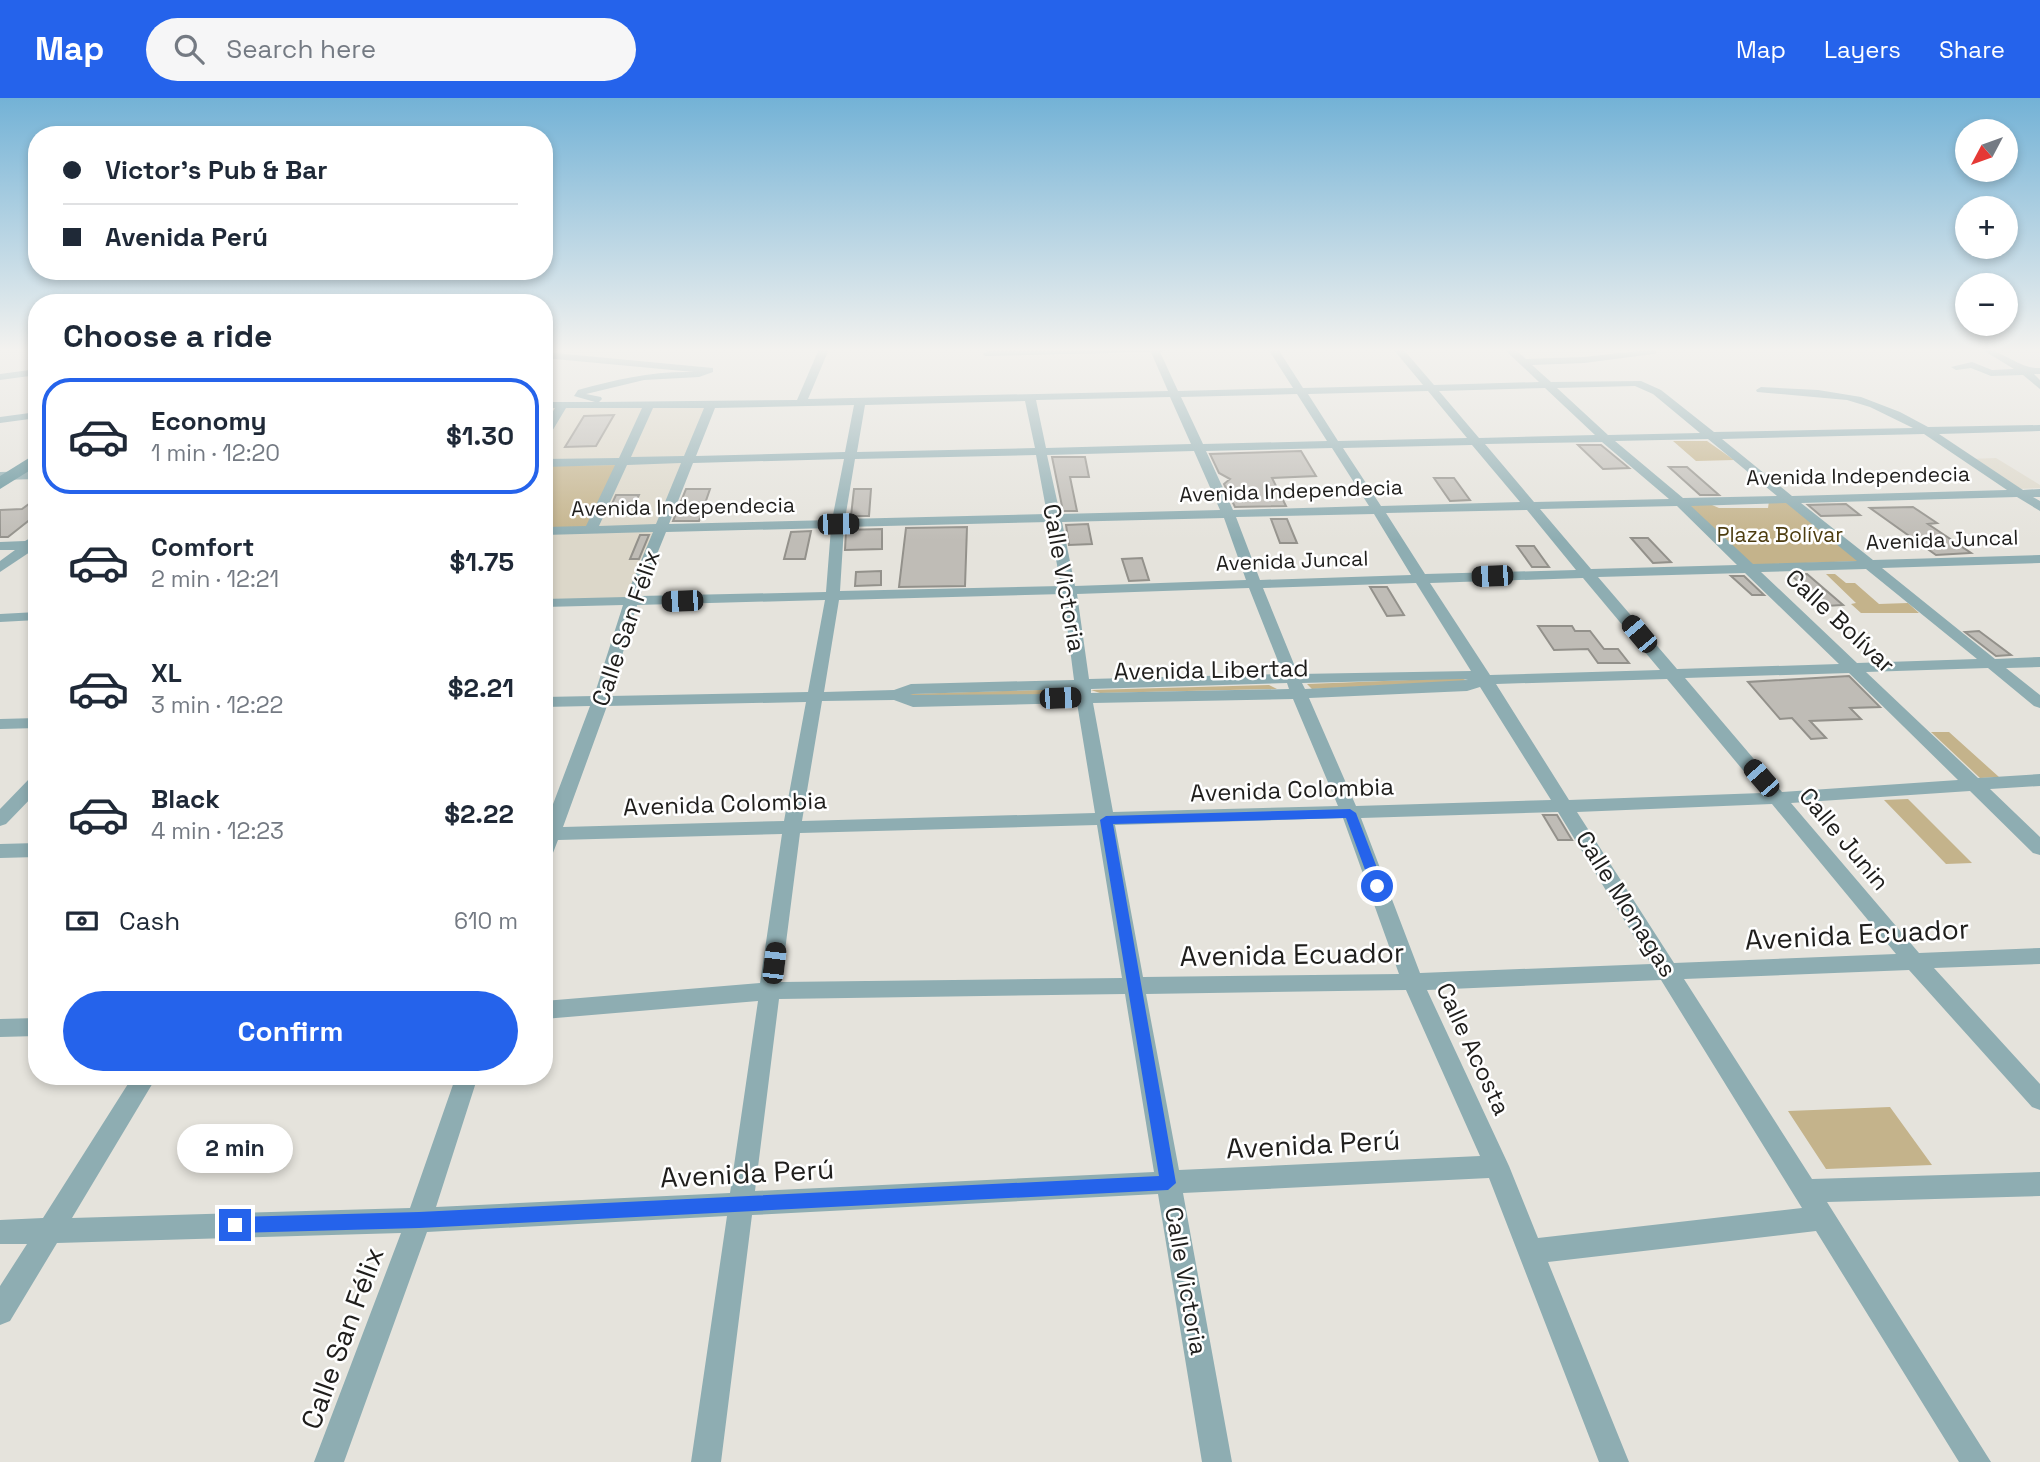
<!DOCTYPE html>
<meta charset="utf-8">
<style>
body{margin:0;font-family:"Space Grotesk",sans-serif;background:#f6f6f7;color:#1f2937;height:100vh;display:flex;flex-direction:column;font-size:26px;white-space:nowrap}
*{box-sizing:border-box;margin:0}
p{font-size:23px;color:#747a83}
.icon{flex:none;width:38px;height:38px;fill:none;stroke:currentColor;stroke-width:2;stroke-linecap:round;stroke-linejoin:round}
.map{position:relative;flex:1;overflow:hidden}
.side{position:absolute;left:28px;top:196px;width:525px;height:791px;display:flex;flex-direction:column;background:#fff;border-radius:28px;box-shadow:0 4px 10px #0003}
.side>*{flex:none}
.banner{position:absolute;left:28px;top:28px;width:525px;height:154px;border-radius:28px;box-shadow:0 4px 10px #0003;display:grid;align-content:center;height:154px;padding:0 35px;background:#fff}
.needle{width:46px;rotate:229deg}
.buttons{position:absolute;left:1955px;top:21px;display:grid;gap:14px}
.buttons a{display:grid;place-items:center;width:63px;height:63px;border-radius:50%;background:#fff;box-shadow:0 4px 10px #0003;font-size:35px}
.end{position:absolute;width:32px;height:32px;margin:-16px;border:9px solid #2563eb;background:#fff;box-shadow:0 0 0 4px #fff}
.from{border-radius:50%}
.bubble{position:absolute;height:49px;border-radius:24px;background:#fff;box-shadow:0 4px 10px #0003;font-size:23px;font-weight:700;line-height:49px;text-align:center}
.car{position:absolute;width:21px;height:42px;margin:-21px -10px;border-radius:9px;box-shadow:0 0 5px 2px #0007;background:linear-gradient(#222 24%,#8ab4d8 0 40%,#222 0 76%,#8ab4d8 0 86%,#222 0)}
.banner b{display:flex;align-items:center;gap:24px;height:66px;font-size:26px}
.banner b+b{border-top:2px solid #e0e1e3}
.banner i{width:18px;height:18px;background:#1f2937}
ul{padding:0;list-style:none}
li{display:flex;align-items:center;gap:21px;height:116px;margin:0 14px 10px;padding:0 21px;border:4px solid transparent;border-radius:28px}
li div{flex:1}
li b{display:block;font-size:26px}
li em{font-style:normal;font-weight:700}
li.on{border-color:#2563eb}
li>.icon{width:63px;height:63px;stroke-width:1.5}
h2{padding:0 35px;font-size:32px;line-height:84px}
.pay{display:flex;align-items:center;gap:18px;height:77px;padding:0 35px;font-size:26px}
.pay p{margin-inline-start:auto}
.cta{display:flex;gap:14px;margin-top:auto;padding:14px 35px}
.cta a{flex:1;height:80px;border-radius:42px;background:#2563eb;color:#fff;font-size:28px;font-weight:700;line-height:80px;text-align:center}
header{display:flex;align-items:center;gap:42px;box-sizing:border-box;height:98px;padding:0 35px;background:#2563eb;color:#fff}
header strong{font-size:33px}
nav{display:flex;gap:38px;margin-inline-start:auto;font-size:24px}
.search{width:490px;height:63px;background:#f6f6f7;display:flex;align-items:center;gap:18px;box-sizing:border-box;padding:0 24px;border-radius:38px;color:#747a83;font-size:26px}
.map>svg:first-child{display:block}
.built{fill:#dcd7c9}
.green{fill:#c4b38b}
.building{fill:#bfbcb6;stroke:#93918b;stroke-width:2}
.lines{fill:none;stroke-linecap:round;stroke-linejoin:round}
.minor{fill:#8eadb2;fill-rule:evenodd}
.secondary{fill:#63929a;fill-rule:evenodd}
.route{fill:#2563eb}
.labels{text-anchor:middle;stroke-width:5;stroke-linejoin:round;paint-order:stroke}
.far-street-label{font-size:21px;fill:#1f1e1c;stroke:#fff}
.far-park-label{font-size:21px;fill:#4d3d10;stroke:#fff}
.street-label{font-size:24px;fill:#1f1e1c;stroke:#fff}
.near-street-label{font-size:28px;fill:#1f1e1c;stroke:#fff}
</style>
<header>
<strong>Map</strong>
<div class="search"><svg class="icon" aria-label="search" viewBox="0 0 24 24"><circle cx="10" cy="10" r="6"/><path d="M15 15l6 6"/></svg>Search here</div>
<nav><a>Map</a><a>Layers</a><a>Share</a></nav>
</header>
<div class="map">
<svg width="2040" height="1364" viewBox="0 0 2040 1364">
<rect width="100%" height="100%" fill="#e5e3dc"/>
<path class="built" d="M544,307H711L631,504L544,505Z
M1996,360L2040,387V390L2018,391L1970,361Z"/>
<path class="green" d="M1673,343H1707L1734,362L1696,363Z
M620,367L587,430L544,431V368Z
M1785,402L1861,463L1748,467L1687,405L1705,404L1719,410H1768L1769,403Z
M1826,476H1835L1846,485H1855L1879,506L1908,505L1919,515H1861L1851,506L1856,505Z
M1461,580L1468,583L1312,591L1307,586Z
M1269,587L1277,591L1100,595L1091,592Z
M1068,591L1072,595L1068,596L914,601L908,596Z
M1931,634H1949L1999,679L1980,680Z
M1908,701L1972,765L1946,766L1884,702Z
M1890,1009L1932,1067L1826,1071L1788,1013Z"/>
<path class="building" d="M614,317L596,348L565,349L584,318Z
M1578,347H1601L1629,370L1603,371Z
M1301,353L1316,378L1272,380L1286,408L1235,409L1224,386L1230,381L1219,375L1210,356Z
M1052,359H1085L1089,379H1070L1077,413H1063Z
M1669,369H1687L1719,397H1700Z
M1434,380H1454L1470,402L1450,403Z
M686,391H710L699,423H673Z
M854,391H871L869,418H851Z
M616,397H639L633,410H610Z
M37,400V416L8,439H0V412L22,411Z
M1846,406L1860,417L1821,418L1808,407Z
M1913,409L1937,425L1928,426L1971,455L1936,457L1870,410Z
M1271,421H1287L1297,445H1280Z
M1088,426L1092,446L1069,447L1066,427Z
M967,429L965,488L899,489L906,430Z
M882,431V451L845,452L846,432Z
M811,433L805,461H784L791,434Z
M640,437H649L639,461H630Z
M1631,440H1648L1671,464L1653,465Z
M1517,448H1534L1549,469H1532Z
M1142,460L1149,482L1129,483L1122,461Z
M881,473V487L855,488L856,474Z
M1807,476L1843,507L1826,508L1791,477Z
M1731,478H1744L1764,497H1752Z
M1370,489H1387L1404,517L1387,518Z
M1538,528H1572L1575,533H1590L1604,551H1618L1629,565H1598L1588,551L1554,552Z
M1979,533L2011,557L1996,558L1965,534Z
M1849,578L1880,609L1850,610L1861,621L1810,623L1826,640L1811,641L1792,620L1780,621L1748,584Z
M1543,717H1557L1572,742H1558Z"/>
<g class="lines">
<path class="minor" d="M819,251H829L808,301L1168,293L1151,254L985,258L983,256L988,253L1175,251L1160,254L1178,293L1293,290L1268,251H1278L1303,290L1423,287L1393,251H1403L1434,287L1539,284L1504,251H1515L1526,261L1584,259L1656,251V255L1653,256L1584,265L1532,267L1551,284L1641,283L1661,292L1714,334L1913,330L1870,309L1847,302L1757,294L1756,292L1761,289L1818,292L1861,299L1900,314L1928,329L2040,327V333L1939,336L2023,392L2040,391V399H2033L2040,403V413L2017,399L1801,405L1873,462L2040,457V465L1882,470L1995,561L2040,559V569L2006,570L2040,597V610L2034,608L1988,570L1866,574L1978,680L2040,676V688L1990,691L2040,739V757L2033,755L1970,693L1791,705L1919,855L2040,850V866L1934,870L2040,986V1012L2032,1009L1909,872L1684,881L1812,1081L2040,1074V1098L1827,1104L1991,1364H1959L1816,1133L1548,1164L1629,1364H1599L1489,1080L1183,1095L1232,1364H1202L1158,1096L752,1117L721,1364H691L727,1118L427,1134L344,1364H314L401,1135L57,1145L10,1223L0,1227V1188L27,1146H0V1122L43,1120L133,978H157L72,1120L410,1110L456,978H478L436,1109L730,1095L758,903L544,921V903L760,885L782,736L558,742L551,760L544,762V730L590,608L544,609V599L594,598L623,507L544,509V501L626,499L653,434L544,437V429L586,428L615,367L544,369V361L619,360L642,310H566L548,340L544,341V328L555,310H544V304H595L574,298L578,292C617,281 653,273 694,274L544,260V254L713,270V274L699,279L644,282L586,296L601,299L602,301L599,304L797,302ZM1635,288L1653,296L1700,335L1608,337L1557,290ZM1545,290L1595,337L1479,340L1439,293ZM1428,293L1467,340L1338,343L1308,296ZM1297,296L1327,343L1203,346L1181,299ZM1170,299L1191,346L1046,350L1036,302ZM1025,303L1035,350L857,354L865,307ZM854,307L845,354L696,358L715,310ZM653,310H704L684,358L631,359ZM1924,336L2007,392L1792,398L1722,341ZM1708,341L1777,398L1683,400L1615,343ZM1602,344L1669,401L1534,404L1485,346ZM1472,347L1520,404L1381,408L1343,350ZM1332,350L1369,408L1233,412L1206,353ZM1194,353L1220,412L1060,416L1047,357ZM1036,357L1047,416L845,421L855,361ZM844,361L832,422L669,426L693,365ZM681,365L656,426L599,428L627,367ZM1786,405L1857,463L1753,466L1691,408ZM1677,408L1737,467L1591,471L1540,411ZM1527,412L1576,472L1425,476L1386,415ZM1374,416L1411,477L1260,482L1236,419ZM1224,420L1246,482L1075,488L1062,424ZM1049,424L1061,488L840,493L844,429ZM831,430L826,494L640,498L666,434ZM1866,471L1977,561L1857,565L1761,474ZM1745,475L1839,566L1677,571L1598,479ZM1583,480L1660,572L1490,577L1430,485ZM1416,485L1471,573L1298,576L1263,490ZM1249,490L1283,576L1089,581L1077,496ZM1063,496L1074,582L911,586L894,592L824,594L839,502ZM825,502L808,594L610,598L637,507ZM1849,575L1958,682L1782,694L1685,580ZM1463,581L1468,582L1305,591L1302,585ZM1667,581L1762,695L1569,702L1496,586ZM1287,585L1289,591L1091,595V591ZM1480,589L1551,702L1356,708L1309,600L1467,593ZM1075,591L1076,596L910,597L913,596ZM1293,601L1338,708L1113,714L1093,605ZM894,602L913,609L1077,605L1095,715L802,723L822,603ZM806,604L784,723L563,729L607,608ZM1772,706L1896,856L1674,865L1577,714ZM1558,714L1651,866L1420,875L1361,720ZM1343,720L1399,876L1143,879L1115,727ZM1097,727L1122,880L781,884L800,735ZM1661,882L1802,1110L1538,1140L1509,1068L1427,892ZM1406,892L1480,1058L1179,1072L1146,896ZM1125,896L1154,1074L755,1093L779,901Z
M1981,251C2003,251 2018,271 2040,270V276H2034L2040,282V291L2023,277L1991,278L1971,270L1956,272L1951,269L1972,264L1992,272L2014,271Z
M37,271V277L0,282V276Z
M37,314V320L0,325V319Z
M37,373V381L0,382V374Z
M37,436L36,450L0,474V463L15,452H0V444L25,443Z
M37,514V522L0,524V516Z
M37,620V630L0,631V621Z
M37,677V694L6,726L0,728V711L31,679Z
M37,745V759L0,760V746Z
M37,920V938L0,939V921Z"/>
<path class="secondary" d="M37,355V368L0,391V378Z"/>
</g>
<linearGradient id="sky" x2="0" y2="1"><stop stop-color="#73b2d6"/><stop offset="0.57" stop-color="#f3f2ef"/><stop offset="1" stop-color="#f3f2ef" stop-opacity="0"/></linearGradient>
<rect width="2040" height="442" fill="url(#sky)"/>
<path class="route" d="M1350,711L1356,715L1384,788L1382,791H1373L1371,788L1346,720L1113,726L1176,1085L1168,1092L419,1130L235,1135L226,1127L235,1119L419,1114L1159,1078L1100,722L1106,718Z"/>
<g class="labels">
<g class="far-street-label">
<text transform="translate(1858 378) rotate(-1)" y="7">Avenida Independecia</text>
<text transform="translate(1291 393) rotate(-2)" y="7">Avenida Independecia</text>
<text transform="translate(683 409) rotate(-1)" y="7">Avenida Independecia</text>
<text transform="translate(1942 442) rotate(-2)" y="7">Avenida Juncal</text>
<text transform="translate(1292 463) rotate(-2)" y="7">Avenida Juncal</text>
</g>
<g class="far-park-label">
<text x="1780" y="444">Plaza Bolívar</text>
</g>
<g class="street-label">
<text transform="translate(1064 480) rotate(80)" y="8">Calle Victoria</text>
<text transform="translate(1840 523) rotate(43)" y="8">Calle Bolívar</text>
<text transform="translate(626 530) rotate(-71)" y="8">Calle San Félix</text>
<text transform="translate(1211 572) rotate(-1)" y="8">Avenida Libertad</text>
<text transform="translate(1292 692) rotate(-2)" y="8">Avenida Colombia</text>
<text transform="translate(725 706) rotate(-2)" y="8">Avenida Colombia</text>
<text transform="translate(1844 741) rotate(50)" y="8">Calle Junin</text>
<text transform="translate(1626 806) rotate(58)" y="8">Calle Monagas</text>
<text transform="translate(1473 951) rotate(65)" y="8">Calle Acosta</text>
<text transform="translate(1186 1183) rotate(80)" y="8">Calle Victoria</text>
</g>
<g class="near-street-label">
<text transform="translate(1857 836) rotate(-3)" y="10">Avenida Ecuador</text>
<text transform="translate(1292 856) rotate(-1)" y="10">Avenida Ecuador</text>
<text transform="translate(1313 1046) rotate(-3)" y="10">Avenida Perú</text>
<text transform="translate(747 1075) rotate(-3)" y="10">Avenida Perú</text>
<text transform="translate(342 1240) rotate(-70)" y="10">Calle San Félix</text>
</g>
</g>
</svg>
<div class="buttons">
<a><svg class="needle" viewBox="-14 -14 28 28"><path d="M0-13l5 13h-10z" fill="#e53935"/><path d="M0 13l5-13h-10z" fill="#747a83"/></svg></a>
<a>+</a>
<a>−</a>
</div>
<i class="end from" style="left:1377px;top:788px"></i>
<i class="end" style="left:235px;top:1127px"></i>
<div class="bubble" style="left:177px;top:1026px;width:116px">2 min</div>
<i class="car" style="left:838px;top:426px;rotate:89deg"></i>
<i class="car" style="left:1492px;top:478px;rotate:268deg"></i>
<i class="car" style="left:682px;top:503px;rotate:268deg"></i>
<i class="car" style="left:1639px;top:536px;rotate:320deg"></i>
<i class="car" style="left:1060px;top:600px;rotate:88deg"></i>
<i class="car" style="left:1761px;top:680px;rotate:319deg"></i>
<i class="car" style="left:774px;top:865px;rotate:7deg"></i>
<div class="banner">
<b><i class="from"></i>Victor's Pub &amp; Bar</b>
<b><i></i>Avenida Perú</b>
</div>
<section class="side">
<h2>Choose a ride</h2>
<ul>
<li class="on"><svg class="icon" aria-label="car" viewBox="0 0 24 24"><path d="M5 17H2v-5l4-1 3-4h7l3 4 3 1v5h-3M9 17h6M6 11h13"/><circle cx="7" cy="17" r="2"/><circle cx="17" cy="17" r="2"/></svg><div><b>Economy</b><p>1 min · 12:20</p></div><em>$1.30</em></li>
<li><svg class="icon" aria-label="car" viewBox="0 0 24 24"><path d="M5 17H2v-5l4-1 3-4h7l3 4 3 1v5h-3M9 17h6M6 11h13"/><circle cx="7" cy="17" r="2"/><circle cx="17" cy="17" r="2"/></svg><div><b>Comfort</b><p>2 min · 12:21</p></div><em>$1.75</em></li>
<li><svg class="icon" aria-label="car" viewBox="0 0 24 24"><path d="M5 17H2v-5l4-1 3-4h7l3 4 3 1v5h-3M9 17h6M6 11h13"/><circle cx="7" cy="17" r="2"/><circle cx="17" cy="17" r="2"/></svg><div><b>XL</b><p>3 min · 12:22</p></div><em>$2.21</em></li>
<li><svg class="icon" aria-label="car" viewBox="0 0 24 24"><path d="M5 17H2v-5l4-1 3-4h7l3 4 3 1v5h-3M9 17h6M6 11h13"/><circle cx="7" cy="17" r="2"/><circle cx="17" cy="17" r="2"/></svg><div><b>Black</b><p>4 min · 12:23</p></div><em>$2.22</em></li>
</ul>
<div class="pay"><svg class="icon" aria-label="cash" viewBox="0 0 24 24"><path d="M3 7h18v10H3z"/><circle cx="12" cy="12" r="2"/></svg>Cash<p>610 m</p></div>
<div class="cta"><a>Confirm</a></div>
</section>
</div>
